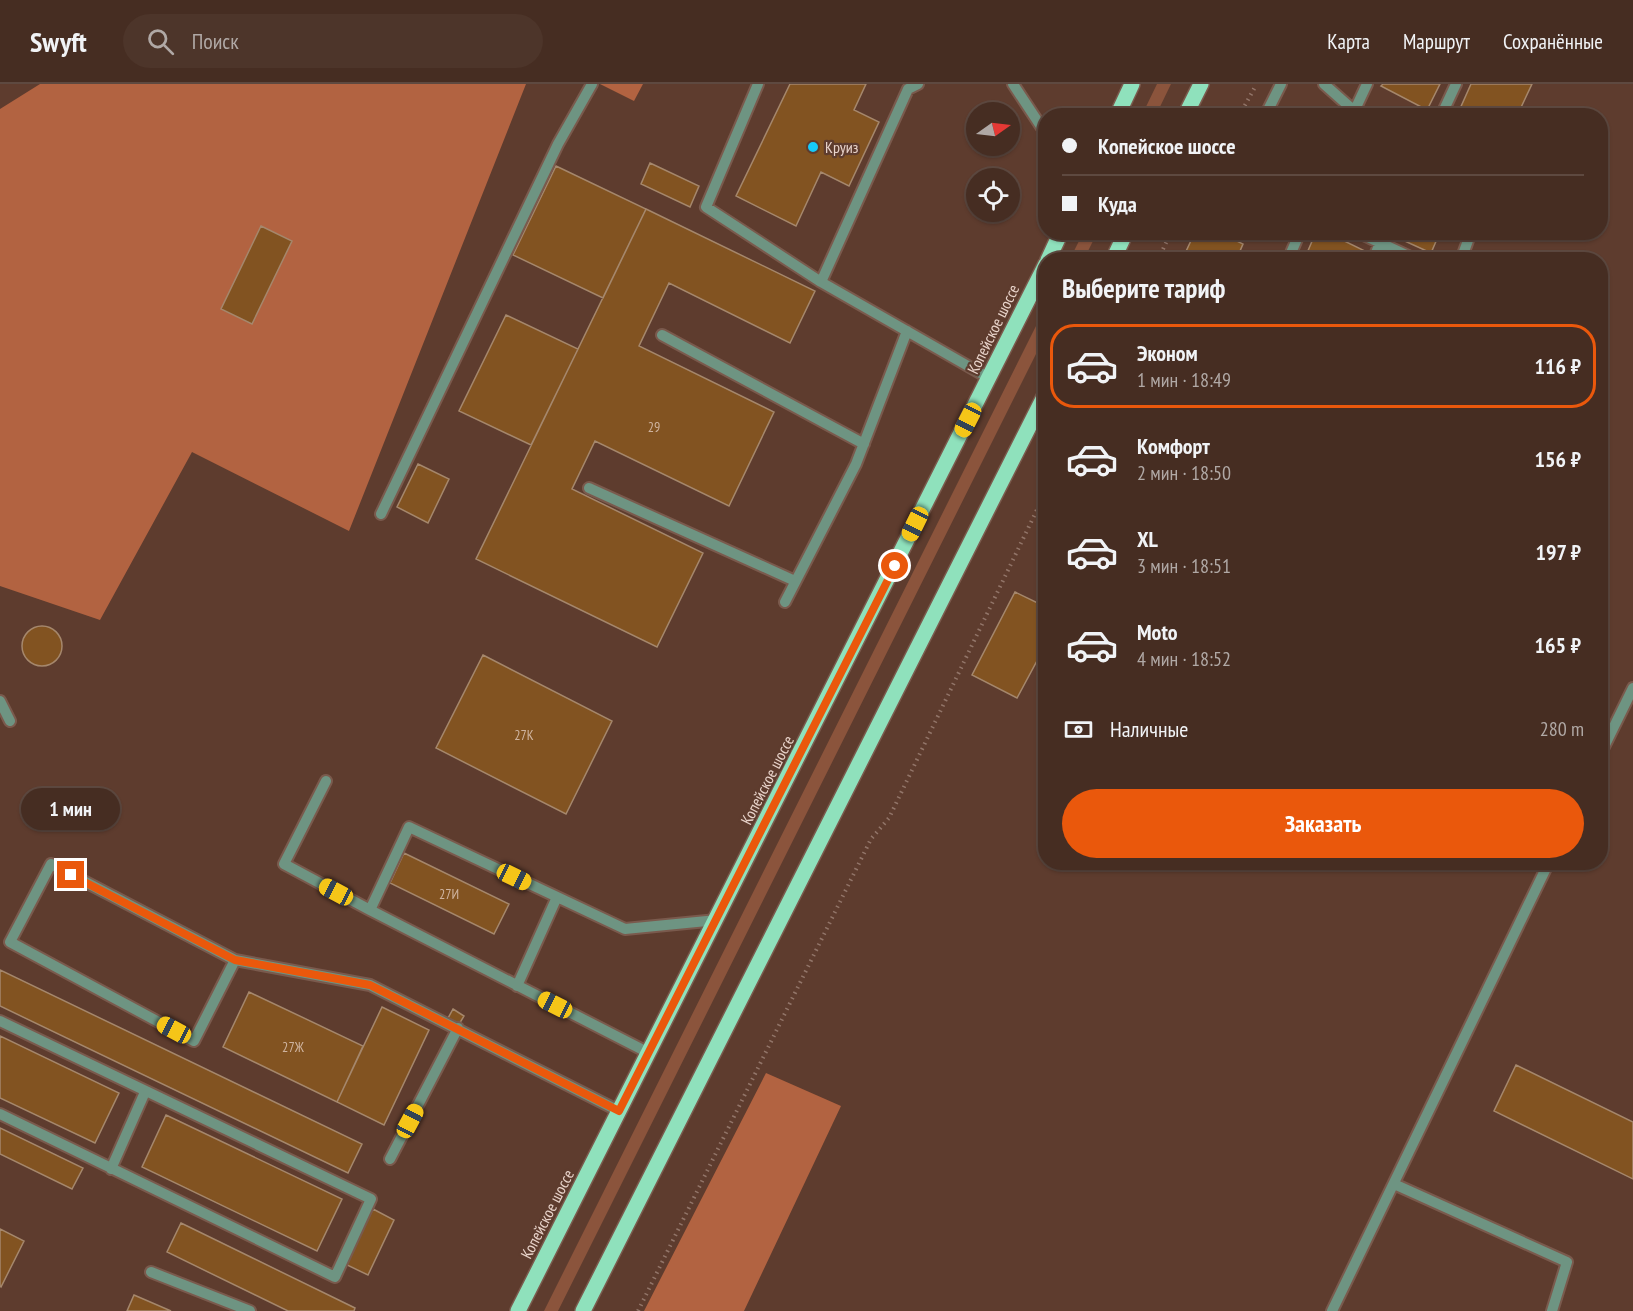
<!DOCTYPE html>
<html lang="ru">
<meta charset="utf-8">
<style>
body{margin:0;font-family:"PT Sans Narrow",sans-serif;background:#4d352a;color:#f1f3f6;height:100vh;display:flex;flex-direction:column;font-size:22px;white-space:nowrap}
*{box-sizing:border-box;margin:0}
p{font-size:20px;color:#b0a8a5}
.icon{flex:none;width:33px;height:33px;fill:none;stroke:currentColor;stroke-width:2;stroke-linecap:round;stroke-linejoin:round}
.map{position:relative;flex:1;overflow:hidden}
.details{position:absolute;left:1038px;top:168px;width:570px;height:618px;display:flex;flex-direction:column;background:#462d22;border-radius:24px;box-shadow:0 2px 4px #0004,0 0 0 2px #5e4940}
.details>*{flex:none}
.banner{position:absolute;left:1038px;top:24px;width:570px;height:132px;border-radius:24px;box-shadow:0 2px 4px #0004,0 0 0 2px #5e4940;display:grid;align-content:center;height:132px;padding:0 24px;background:#462d22}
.needle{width:39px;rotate:76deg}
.buttons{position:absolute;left:966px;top:18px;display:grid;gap:12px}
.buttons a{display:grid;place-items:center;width:54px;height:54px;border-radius:50%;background:#462d22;box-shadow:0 2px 4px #0004,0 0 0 2px #5e4940;font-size:30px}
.end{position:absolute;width:27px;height:27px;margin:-14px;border:8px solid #ea580c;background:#fff;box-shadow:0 0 0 3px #fff}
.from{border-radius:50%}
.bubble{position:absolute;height:42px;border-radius:21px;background:#462d22;box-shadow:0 2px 4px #0004,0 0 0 2px #5e4940;font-size:20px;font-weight:600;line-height:42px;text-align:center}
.car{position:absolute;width:18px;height:36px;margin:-18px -9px;border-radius:8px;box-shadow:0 0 4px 2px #0007;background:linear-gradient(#f5c518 24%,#345 0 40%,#f5c518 0 76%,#345 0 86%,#f5c518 0)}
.banner b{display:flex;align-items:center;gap:21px;height:57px;font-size:22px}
.banner b+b{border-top:2px solid #5e4940}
.banner i{width:15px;height:15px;background:#f1f3f6}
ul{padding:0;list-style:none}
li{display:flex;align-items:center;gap:18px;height:84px;margin:0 12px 9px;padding:0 12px;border:3px solid transparent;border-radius:24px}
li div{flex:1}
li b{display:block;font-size:22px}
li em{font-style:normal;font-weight:600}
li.active{border-color:#ea580c}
li>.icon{width:54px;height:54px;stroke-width:1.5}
h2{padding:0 24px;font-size:27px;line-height:72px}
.pay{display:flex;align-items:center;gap:15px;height:66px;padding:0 24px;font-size:22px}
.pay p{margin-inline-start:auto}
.button{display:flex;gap:12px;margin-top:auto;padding:12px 24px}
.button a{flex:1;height:69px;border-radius:36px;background:#ea580c;color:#fff;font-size:24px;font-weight:600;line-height:69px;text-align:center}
header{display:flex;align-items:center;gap:36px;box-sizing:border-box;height:84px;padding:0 30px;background:#462d22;border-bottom:2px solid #5e4940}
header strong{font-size:28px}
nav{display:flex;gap:33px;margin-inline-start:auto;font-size:21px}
.search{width:420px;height:54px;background:#4d352a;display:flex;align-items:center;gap:15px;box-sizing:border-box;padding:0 21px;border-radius:33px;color:#b0a8a5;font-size:22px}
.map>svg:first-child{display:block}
.green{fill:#8b543c}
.forest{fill:#b26341}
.building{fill:#825321;stroke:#a5876c;stroke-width:1.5}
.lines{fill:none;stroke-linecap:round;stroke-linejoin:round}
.minor-casing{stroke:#7a5a4d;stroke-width:14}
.major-casing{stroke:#7a5a4d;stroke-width:18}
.path{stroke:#927569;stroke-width:4;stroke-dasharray:1.5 4.5;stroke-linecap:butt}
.minor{stroke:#6e9482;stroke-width:10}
.major{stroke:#8fe1bc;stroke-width:15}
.route{stroke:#ea580c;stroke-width:8}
.poi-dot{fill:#15cafb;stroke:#5e3c2e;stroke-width:2}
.labels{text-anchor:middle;stroke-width:4.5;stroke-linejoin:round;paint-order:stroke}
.number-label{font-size:14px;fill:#cfb4a0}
.poi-label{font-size:16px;fill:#e9d4cb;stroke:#5e3c2e;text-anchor:start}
.street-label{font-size:16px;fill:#e9d4cb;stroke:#5e3c2e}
</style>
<header>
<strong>Swyft</strong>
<div class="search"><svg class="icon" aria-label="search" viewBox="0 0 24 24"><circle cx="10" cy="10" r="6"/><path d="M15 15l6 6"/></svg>Поиск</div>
<nav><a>Карта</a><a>Маршрут</a><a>Сохранённые</a></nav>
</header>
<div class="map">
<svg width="1633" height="1227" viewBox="0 0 1633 1227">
<rect width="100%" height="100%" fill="#5e3c2e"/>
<path class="green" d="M1157,0H1171L1156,31H1142Z
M1083,149H1097L1084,175H1070Z
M1045,224V252L558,1227H544Z"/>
<path class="forest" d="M40,0H526L349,447L192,368L100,536L0,502V25Z
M600,0H643L634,17Z
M766,989L841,1022L744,1227H644Z"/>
<path class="building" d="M790,0H866L854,26L879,38L849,102L821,88L796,142L736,112Z
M1383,0H1440L1427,26L1381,2Z
M1471,0H1532L1517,32H1469L1459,27Z
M650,79L699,102L690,123L641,100Z
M556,82L646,125L603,214L513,171Z
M646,125L815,207L790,259L669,199L639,262L774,328L729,422L595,357L572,405L703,469L657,563L476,475Z
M261,142L292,157L252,240L221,225Z
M1195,148H1219L1243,160L1236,176H1182Z
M1316,148H1326L1365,167L1361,176H1304Z
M1385,148H1440L1431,169Z
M506,231L578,265L531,361L459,327Z
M418,380L449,395L428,439L397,423Z
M1015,508L1046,523V560L1017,614L972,591Z
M22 562a20 20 0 1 1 40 0a20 20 0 1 1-40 0Z
M483,571L612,637L566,730L436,664Z
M404,769L509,820L494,850L390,799Z
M0,886L362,1060L348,1089L0,922Z
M249,908L363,962L337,1018L223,963Z
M382,923L429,946L384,1041L337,1018Z
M453,925L464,932L458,942L447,936Z
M0,952L119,1009L95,1059L0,1014Z
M1516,981L1633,1038V1095L1494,1027Z
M166,1031L342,1115L317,1167L142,1083Z
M0,1044L83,1084L72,1105L0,1070Z
M373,1125L394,1136L368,1191L345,1180Z
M181,1139L355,1224L354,1227H288L167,1168Z
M0,1145L24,1157L1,1203L0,1202Z
M134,1211L171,1227H127Z"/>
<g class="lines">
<g class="minor-casing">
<path id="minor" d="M758,0L706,123L821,198
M918,0L908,5L821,198L989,294
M1013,0L1046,50
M1324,0L1360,32
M1265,32L1281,0
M1352,32L1367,0
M1441,32L1456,0
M1357,148L1417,176
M1288,176L1300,148
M1373,176L1380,159
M1461,176L1471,148
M662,251L864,360
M589,404L795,497
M381,430L558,60L592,0
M785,518L856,380L907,247
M0,617L10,637
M1600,671L1633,604
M326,697L284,780L370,826
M235,876L194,957L10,858L51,780L235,876L370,901L619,1027
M517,902L557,813
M0,937L371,1115L335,1193L0,1030
M649,969L370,826L409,743L625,845L717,836
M390,1075L458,944
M111,1085L145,1008
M1394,1100L1567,1178L1552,1227
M151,1188L250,1227
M1332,1227L1549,778"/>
</g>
<g class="major-casing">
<path id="major" d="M1117,32L1132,0
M1185,32L1201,0
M1048,176L1061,148
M1113,176L1126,148
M518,1227L1046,180
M583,1227L1046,309"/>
</g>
<path class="path" d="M1239,32L1255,3
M1158,176L1171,148
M638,1227L871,755L889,734L1046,407"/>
<use href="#minor" class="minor"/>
<use href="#major" class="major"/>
</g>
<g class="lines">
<path class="route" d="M71,791L235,876L370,901L619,1027L895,482"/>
</g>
<circle class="poi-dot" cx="813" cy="63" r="6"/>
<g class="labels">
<g class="number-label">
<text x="654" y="348">29</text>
<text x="524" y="656">27К</text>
<text x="449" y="815">27И</text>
<text x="293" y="968">27Ж</text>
</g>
<g class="poi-label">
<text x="825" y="69">Круиз</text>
</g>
<g class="street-label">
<text transform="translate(993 245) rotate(-64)" y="6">Копейское шоссе</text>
<text transform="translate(767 696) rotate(-63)" y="6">Копейское шоссе</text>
<text transform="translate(547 1130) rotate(-63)" y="6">Копейское шоссе</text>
</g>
</g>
</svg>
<div class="buttons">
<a><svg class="needle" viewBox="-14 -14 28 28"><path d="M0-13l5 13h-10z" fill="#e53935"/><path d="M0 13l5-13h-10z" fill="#b0a8a5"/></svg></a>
<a><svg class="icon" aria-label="locate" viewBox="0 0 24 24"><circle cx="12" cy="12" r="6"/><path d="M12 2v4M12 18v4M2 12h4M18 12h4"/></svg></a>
</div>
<i class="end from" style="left:895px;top:482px"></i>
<i class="end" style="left:71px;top:791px"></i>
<div class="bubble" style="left:21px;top:704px;width:99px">1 мин</div>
<i class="car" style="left:968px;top:336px;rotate:207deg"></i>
<i class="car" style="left:915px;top:440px;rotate:206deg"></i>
<i class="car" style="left:514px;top:793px;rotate:116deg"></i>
<i class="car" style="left:336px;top:808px;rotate:298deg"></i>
<i class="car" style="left:555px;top:921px;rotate:297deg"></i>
<i class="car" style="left:174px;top:946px;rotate:298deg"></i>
<i class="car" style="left:410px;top:1037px;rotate:28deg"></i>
<div class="banner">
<b><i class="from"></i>Копейское шоссе</b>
<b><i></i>Куда</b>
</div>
<section class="details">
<h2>Выберите тариф</h2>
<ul>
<li class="active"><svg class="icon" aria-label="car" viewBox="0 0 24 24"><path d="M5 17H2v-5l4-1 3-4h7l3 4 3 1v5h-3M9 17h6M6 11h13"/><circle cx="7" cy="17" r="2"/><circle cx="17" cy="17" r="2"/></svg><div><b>Эконом</b><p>1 мин · 18:49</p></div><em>116 ₽</em></li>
<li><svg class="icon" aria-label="car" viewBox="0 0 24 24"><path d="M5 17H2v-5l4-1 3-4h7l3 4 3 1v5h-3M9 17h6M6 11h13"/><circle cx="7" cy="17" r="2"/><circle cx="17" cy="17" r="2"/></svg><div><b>Комфорт</b><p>2 мин · 18:50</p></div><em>156 ₽</em></li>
<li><svg class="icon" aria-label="car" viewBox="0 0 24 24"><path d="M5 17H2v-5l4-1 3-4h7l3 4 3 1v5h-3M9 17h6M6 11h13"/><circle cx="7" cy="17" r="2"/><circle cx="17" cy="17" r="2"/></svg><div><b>XL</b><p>3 мин · 18:51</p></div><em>197 ₽</em></li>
<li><svg class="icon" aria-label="car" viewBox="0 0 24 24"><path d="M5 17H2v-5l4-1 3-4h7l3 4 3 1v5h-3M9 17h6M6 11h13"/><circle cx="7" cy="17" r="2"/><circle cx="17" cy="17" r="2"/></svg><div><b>Moto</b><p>4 мин · 18:52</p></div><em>165 ₽</em></li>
</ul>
<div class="pay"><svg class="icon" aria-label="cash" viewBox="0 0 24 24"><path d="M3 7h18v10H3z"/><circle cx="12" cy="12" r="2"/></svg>Наличные<p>280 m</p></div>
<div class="button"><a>Заказать</a></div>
</section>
</div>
